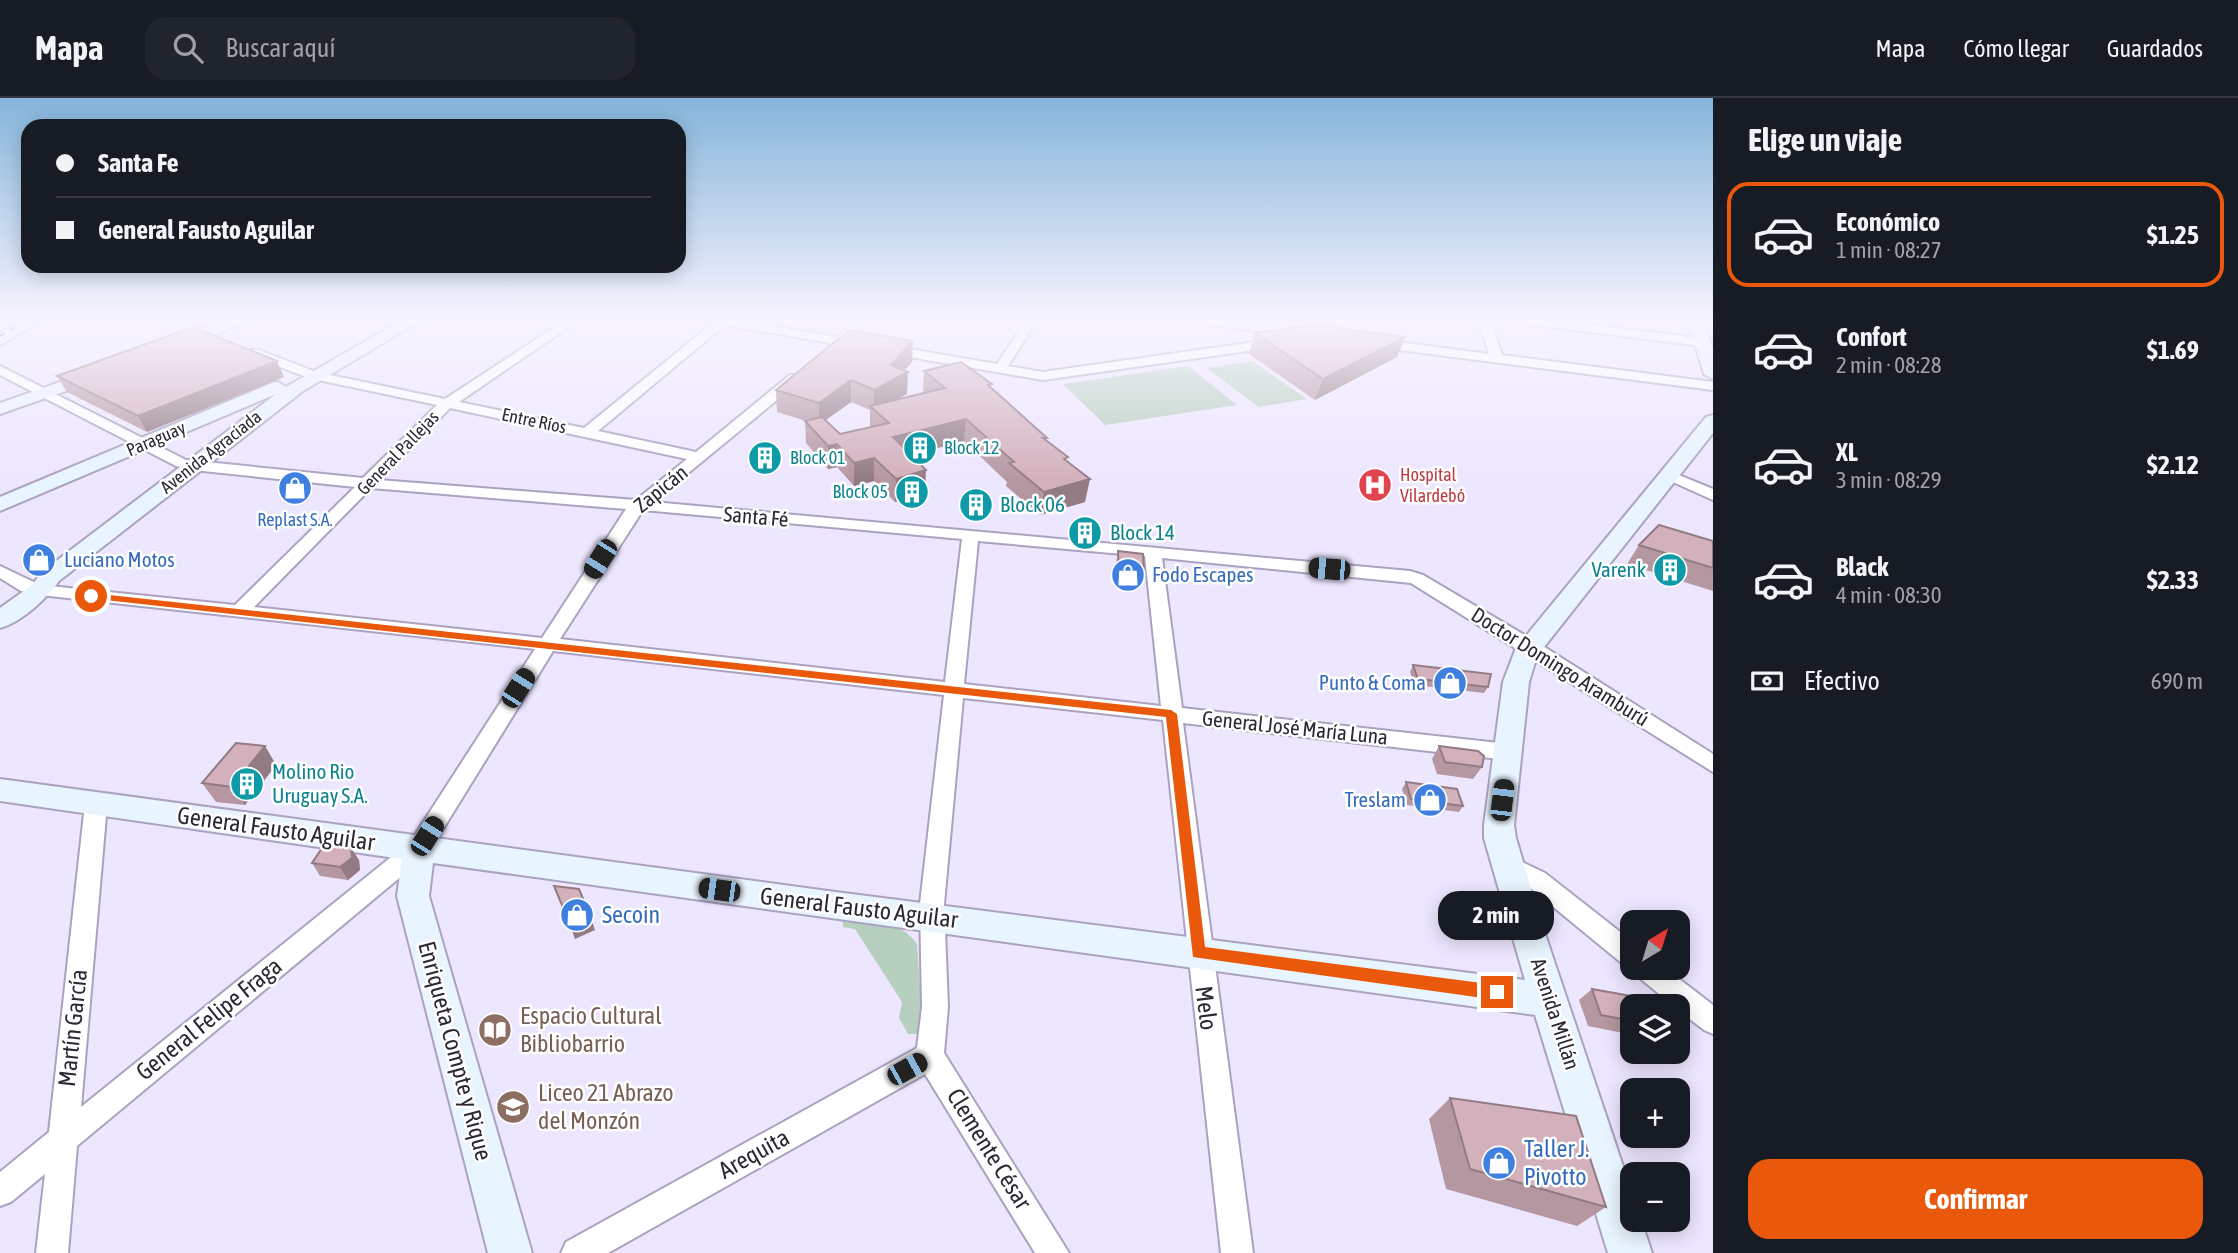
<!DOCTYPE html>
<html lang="es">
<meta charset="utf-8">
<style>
body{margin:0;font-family:"Asap Condensed",sans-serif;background:#20242c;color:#f1f3f6;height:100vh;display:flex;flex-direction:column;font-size:26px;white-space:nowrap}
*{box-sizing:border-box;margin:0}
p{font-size:23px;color:#9ea1a6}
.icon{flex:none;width:38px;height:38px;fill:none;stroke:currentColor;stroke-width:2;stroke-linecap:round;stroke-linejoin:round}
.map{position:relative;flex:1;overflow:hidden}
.details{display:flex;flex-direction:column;background:#171b24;width:525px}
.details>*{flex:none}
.guide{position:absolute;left:21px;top:21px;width:665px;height:154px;border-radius:21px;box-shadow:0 4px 18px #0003;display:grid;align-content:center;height:154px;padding:0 35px;background:#171b24}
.needle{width:46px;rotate:38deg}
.tools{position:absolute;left:1620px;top:812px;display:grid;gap:14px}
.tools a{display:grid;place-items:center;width:70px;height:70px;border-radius:14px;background:#171b24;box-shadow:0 4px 18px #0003;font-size:35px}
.end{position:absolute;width:32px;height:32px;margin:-16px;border:9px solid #ea580c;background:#fff;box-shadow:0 0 0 4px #fff}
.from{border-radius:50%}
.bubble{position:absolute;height:49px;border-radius:21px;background:#171b24;box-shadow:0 4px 18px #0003;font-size:23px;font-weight:700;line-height:49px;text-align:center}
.car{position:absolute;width:21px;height:42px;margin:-21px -10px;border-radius:9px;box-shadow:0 0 5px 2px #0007;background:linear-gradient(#222 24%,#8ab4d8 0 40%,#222 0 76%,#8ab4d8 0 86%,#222 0)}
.guide b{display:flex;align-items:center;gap:24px;height:66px;font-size:26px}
.guide b+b{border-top:2px solid #363941}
.guide i{width:18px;height:18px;background:#f1f3f6}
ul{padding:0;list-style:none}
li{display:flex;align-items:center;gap:21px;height:105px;margin:0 14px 10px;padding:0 21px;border:4px solid transparent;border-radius:21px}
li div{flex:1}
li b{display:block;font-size:26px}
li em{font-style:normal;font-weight:700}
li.selected{border-color:#ea580c}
li>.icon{width:63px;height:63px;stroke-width:1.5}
h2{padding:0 35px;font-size:32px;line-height:84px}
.pay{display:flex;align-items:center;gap:18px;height:77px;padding:0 35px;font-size:26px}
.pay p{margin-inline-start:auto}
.cta{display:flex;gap:14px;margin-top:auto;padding:14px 35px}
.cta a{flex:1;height:80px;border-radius:21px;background:#ea580c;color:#fff;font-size:28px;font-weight:700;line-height:80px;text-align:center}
header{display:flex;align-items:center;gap:42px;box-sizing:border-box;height:98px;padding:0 35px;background:#171b24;border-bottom:2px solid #363941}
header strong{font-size:33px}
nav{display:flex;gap:38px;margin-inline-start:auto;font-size:24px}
.search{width:490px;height:63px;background:#20242c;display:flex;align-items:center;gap:18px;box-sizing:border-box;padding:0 24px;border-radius:21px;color:#9ea1a6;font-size:26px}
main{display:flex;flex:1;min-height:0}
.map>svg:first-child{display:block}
.green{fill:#b7cfbe}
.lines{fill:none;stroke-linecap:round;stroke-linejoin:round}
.street-casing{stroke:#aba2c0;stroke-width:4}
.secondary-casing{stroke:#aba2c0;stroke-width:4}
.street{fill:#fff;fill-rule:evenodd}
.secondary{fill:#e8f4fe;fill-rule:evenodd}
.rail{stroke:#4d4956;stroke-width:2.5;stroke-dasharray:6 6;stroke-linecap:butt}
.wall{fill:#b597a2;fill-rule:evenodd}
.shaded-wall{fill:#937b84}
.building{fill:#d2b0bc;stroke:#937b84;stroke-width:2}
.route{fill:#ea580c}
.labels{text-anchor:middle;stroke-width:5;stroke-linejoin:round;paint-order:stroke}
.far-street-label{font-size:18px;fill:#2c2934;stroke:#fff}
.far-culture-label{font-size:18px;fill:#0d838f;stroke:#fff;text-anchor:start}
.far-health-label{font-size:18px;fill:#be3a42;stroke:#fff;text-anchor:start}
.far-shop-label{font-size:18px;fill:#366cbe;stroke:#fff}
.street-label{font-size:21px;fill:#2c2934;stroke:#fff}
.culture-label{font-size:21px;fill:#0d838f;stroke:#fff;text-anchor:start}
.shop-label{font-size:21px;fill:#366cbe;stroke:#fff;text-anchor:start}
.near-street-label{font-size:24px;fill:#2c2934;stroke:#fff}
.near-shop-label{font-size:24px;fill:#366cbe;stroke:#fff;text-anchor:start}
.near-education-label{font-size:24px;fill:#785e54;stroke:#fff;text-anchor:start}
</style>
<header>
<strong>Mapa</strong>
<div class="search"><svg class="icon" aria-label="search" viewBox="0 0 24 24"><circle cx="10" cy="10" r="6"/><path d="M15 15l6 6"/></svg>Buscar aquí</div>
<nav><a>Mapa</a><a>Cómo llegar</a><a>Guardados</a></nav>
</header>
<main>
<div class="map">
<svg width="1713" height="1155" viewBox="0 0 1713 1155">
<rect width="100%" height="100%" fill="#ede6ff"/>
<path class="green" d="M1252,263L1307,301L1259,309L1206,270Z
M1188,268L1237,307L1105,327L1063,286Z
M843,821C868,824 902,822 917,846L923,927L919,936H908L899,920L902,904L855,831L843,829Z"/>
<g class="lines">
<g class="street-casing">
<path id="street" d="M164,221H179L220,239L210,242Z
M567,221H580L459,304L584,330L713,225L705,221H730L837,239L859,221H872L849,241L852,244L850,247L830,250V245L725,227L598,333L696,354L790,277H800V283L653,404L1410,473L1423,477L1538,545L1713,656V674L1411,485L1162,460L1182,610L1508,646L1515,649L1518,654L1515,659L1508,662L1183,625L1253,1155H1221L1163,622L963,600L944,806L948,909L944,955L1069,1155H1035L925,976L608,1155H561L566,1144L917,950L922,909L920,806L944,597L553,553L427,757L77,1048L68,1155H36L45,1076L11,1104L0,1108V1074L49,1034L85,706L88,700L96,697L104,700L107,706L81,1009L411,743L535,551L40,497L21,493L0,480V468L40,487L235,507L355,389L193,372L176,368L0,277V268L186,362L363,380L437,307L309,280L251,258V252H259L316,274L445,301ZM450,310L687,361L636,402L379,382ZM371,390L626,411L542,540L254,509ZM643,412L962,441L945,584L560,541ZM978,443L1145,458L1161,608L964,586Z
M1027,221H1038L1008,268L1043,274L1275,241L1281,245L1275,249L1043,282L886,255L880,251L886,247L997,266Z
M1185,221H1216L1305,231L1311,235L1305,239L1191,224Z
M1478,221H1490L1502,257L1713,284V292L1376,249L1370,245L1376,241L1489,256Z
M1504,221H1536L1703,240L1709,244L1703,248L1510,224Z
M1669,373L1713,391V402L1664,380L1662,377L1664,374Z
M1507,757L1545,775L1633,844V870H1665L1713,907V936L1704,932L1678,912V908H1674L1637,878L1633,870L1624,867L1529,789L1499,774L1495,767L1499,760Z"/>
</g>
<g class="secondary-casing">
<path id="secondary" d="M26,221H45L0,247V235Z
M228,221H249L247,224L182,250L176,252L168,247L170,244Z
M404,221H423L303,293L59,483C46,501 22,524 0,530V510L32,487L43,473L276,296L0,413V399L272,285L278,284L286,289Z
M1687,221H1703L1713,251V281L1704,276Z
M97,271L103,272L106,276L103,280L0,316V305Z
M1713,317V335L1537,558L1529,584L1514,727L1516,740L1538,815L1633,1098V1122H1641L1652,1155H1608L1535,917L433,765L429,798L532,1155H488L397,798L402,761L0,703V681L828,793L1525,882L1484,740V727L1503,584L1516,550L1706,319Z"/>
</g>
<use href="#street" class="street"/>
<use href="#secondary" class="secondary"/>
<path class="rail" d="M0,238L29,221"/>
</g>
<path class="wall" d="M1331,229L1405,239L1397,259L1315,302L1249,256L1255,235Z
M912,264L904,273L907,296L896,302L924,295L923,294L924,273L991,291L1047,340L1046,343L1067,363L1085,404L1040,417L1006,388L1007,384L964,343L911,357L925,396L895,404L874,383L854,388L837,369L828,371L806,345L805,323H806L777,314L776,292ZM851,304L870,312V329L840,336L825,322Z
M57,278L284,279L147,334L67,294Z
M1713,443V493L1627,466L1639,447Z
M1118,453L1144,476L1141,488L1116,486V465Z
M1413,567L1488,589L1484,595L1415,587L1410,574Z
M265,648L276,667L245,707L216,704L202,685Z
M1439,648L1482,669L1473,681L1437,676L1432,661Z
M1406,684L1463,708L1459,714L1407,707L1402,691Z
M351,750L359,762L360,772L348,782L320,778L312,765Z
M1592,891L1633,908V937L1588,928L1579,902Z
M1450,1000L1606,1109L1577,1128L1446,1091L1429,1021Z"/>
<path class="shaded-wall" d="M1405,239L1397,259L1315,302L1323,281Z
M913,243L912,264L898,279L908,274L907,296L875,312L874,311V292L891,267Z
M277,263L284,279L147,334L138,318Z
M851,282V304L819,327V305Z
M966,321L964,343L892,362L893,339Z
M837,346V369L828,371V348Z
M874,360V383L854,388V365Z
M926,372L925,396L895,404L896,381Z
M1090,381L1085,404L1040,417L1044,394Z
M265,648L276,667L245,707L232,689Z
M351,750L359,762L360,772L348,782L340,769Z
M591,820L595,832L575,841L571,829Z"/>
<path class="building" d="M1330,225L1331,229L1405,239L1323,281L1255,235Z
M193,229L277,263L138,318L57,278Z
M849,232L913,243L891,267L908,274L874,292L851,282L819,305L776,292Z
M961,264L992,286L988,287L1047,340H1043L1068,359L1064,361L1090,381L1044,394L1009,365L1014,364L966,321L893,339L926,372L896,381L874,360L854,365L837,346L828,348L805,323L822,319L840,336L889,325L870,308L945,290L924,273Z
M1659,427L1713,443V470L1639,447Z
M1118,453L1143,456L1144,476L1119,474Z
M1413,567L1491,576L1488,589L1418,581Z
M236,645L265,648L232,689L202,685Z
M1439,648L1478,653L1484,658L1482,669L1445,664Z
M1406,684L1457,691L1463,708L1411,701Z
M324,747L351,750L352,760L340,769L312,765Z
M554,788L579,791L591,820L571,829Z
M1592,891L1653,902L1655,908H1633V923L1601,917Z
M1450,1000L1576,1018L1606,1109L1470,1071Z"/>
<linearGradient id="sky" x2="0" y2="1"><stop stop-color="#84b4da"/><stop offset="0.58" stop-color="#f7f4ff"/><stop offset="1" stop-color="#f7f4ff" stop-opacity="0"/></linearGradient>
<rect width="1713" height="382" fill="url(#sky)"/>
<path class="route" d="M91,495L1171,612L1177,616L1205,849L1497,887L1502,889L1505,894L1502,899L1497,902L1193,859L1166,619L87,500V496Z"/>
<defs>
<g id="building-disc" transform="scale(1.75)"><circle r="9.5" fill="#0f9aa8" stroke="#fff"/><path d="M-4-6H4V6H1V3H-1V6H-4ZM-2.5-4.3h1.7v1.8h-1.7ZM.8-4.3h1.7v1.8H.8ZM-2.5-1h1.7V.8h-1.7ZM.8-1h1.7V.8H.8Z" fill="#fff"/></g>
<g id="hospital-disc" transform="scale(1.75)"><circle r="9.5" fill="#e0444e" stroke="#fff"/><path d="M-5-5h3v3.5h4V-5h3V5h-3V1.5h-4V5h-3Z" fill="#fff"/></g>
<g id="shop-disc" transform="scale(1.75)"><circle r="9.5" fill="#3f7fe0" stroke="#fff"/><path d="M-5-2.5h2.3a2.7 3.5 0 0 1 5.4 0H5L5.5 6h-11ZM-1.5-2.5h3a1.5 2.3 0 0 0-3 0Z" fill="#fff"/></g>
<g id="library-disc" transform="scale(1.75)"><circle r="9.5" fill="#8d6e63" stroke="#fff"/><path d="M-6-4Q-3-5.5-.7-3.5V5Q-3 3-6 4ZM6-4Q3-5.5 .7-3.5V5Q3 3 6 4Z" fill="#fff"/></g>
<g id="school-disc" transform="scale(1.75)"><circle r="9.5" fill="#8d6e63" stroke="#fff"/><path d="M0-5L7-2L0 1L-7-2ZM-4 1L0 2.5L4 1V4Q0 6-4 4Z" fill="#fff"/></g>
</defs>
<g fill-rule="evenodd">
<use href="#building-disc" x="920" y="350"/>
<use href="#building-disc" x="765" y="360"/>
<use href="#hospital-disc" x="1375" y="387"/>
<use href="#shop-disc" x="295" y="390"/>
<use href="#building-disc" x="912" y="394"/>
<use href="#building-disc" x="976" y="407"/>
<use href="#building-disc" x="1085" y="435"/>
<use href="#shop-disc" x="39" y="462"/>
<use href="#building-disc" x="1670" y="472"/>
<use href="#shop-disc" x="1128" y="477"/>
<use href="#shop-disc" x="1450" y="585"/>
<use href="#building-disc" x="247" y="686"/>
<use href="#shop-disc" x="1430" y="702"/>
<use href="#shop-disc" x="577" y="817"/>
<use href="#library-disc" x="495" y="932"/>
<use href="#school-disc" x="513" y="1009"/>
<use href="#shop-disc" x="1499" y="1065"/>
</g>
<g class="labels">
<g class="far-street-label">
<text transform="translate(534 323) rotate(12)" y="6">Entre Ríos</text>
<text transform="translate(156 341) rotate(-23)" y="6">Paraguay</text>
<text transform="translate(211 354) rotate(-38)" y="6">Avenida Agraciada</text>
<text transform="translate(398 355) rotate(-46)" y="6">General Pallejas</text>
</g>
<g class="far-culture-label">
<text x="944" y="356">Block 12</text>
<text x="790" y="366">Block 01</text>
<text x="888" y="400" text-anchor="end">Block 05</text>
</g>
<g class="far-health-label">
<text x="1400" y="383">Hospital<tspan x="1400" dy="21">Vilardebó</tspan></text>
</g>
<g class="far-shop-label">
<text x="295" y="428">Replast S.A.</text>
</g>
<g class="street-label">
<text transform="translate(661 391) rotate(-39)" y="7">Zapicán</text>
<text transform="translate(756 419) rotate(5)" y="7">Santa Fé</text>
<text transform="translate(1560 569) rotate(32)" y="7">Doctor Domingo Aramburú</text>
<text transform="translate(1295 630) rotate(6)" y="7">General José María Luna</text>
<text transform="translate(1555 916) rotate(72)" y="7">Avenida Millán</text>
</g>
<g class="culture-label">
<text x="1000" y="414">Block 06</text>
<text x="1110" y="442">Block 14</text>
<text x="1646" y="479" text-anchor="end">Varenk</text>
<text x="272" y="681">Molino Rio<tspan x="272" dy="24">Uruguay S.A.</tspan></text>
</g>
<g class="shop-label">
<text x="64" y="469">Luciano Motos</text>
<text x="1152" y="484">Fodo Escapes</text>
<text x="1426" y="592" text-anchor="end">Punto &amp; Coma</text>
<text x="1406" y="709" text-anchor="end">Treslam</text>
</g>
<g class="near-street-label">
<text transform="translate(276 731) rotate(8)" y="8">General Fausto Aguilar</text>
<text transform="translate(859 810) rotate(7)" y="8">General Fausto Aguilar</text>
<text transform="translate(1206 910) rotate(83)" y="8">Melo</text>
<text transform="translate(209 921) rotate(-39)" y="8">General Felipe Fraga</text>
<text transform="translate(73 930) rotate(-84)" y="8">Martín García</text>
<text transform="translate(455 953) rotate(75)" y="8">Enriqueta Compte y Rique</text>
<text transform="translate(989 1051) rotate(58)" y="8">Clemente César</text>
<text transform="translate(754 1056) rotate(-29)" y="8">Arequita</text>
</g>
<g class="near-shop-label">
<text x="602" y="825">Secoin</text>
<text x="1524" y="1059">Taller J.<tspan x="1524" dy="28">Pivotto</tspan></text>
</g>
<g class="near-education-label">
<text x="520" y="926">Espacio Cultural<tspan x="520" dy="28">Bibliobarrio</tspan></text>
<text x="538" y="1003">Liceo 21 Abrazo<tspan x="538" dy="28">del Monzón</tspan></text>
</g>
</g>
</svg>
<div class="tools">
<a><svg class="needle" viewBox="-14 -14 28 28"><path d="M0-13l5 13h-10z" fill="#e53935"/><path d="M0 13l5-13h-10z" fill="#9ea1a6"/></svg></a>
<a><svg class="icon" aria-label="layers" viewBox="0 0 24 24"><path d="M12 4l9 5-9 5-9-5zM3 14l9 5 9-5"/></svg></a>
<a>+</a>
<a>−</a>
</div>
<i class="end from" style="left:91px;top:498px"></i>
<i class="end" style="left:1497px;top:894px"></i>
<div class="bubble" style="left:1438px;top:793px;width:116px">2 min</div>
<i class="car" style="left:600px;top:461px;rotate:212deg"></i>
<i class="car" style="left:1329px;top:471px;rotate:275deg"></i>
<i class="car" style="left:518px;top:590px;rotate:32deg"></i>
<i class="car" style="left:1502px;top:702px;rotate:7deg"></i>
<i class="car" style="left:427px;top:738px;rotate:32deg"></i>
<i class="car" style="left:719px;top:792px;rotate:278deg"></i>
<i class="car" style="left:907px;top:971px;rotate:61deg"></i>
<div class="guide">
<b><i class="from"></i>Santa Fe</b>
<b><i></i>General Fausto Aguilar</b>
</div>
</div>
<section class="details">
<h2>Elige un viaje</h2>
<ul>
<li class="selected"><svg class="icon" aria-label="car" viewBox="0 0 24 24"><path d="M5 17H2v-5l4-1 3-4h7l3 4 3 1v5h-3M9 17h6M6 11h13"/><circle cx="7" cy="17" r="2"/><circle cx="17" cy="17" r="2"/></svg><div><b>Económico</b><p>1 min · 08:27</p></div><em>$1.25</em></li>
<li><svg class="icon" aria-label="car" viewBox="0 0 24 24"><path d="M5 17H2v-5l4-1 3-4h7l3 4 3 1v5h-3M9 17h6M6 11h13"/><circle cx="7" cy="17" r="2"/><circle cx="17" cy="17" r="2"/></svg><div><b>Confort</b><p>2 min · 08:28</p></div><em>$1.69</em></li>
<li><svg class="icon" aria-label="car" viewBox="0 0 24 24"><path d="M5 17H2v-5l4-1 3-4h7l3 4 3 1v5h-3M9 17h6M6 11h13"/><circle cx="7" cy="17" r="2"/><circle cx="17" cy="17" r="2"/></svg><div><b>XL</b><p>3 min · 08:29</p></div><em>$2.12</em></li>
<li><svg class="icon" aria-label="car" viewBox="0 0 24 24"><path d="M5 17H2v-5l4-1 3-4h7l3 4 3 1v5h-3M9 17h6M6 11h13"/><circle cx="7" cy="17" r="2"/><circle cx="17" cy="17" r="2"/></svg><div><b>Black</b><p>4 min · 08:30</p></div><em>$2.33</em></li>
</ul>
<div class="pay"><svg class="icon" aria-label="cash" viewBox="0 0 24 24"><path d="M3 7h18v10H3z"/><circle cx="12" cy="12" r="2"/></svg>Efectivo<p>690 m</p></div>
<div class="cta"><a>Confirmar</a></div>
</section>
</main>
